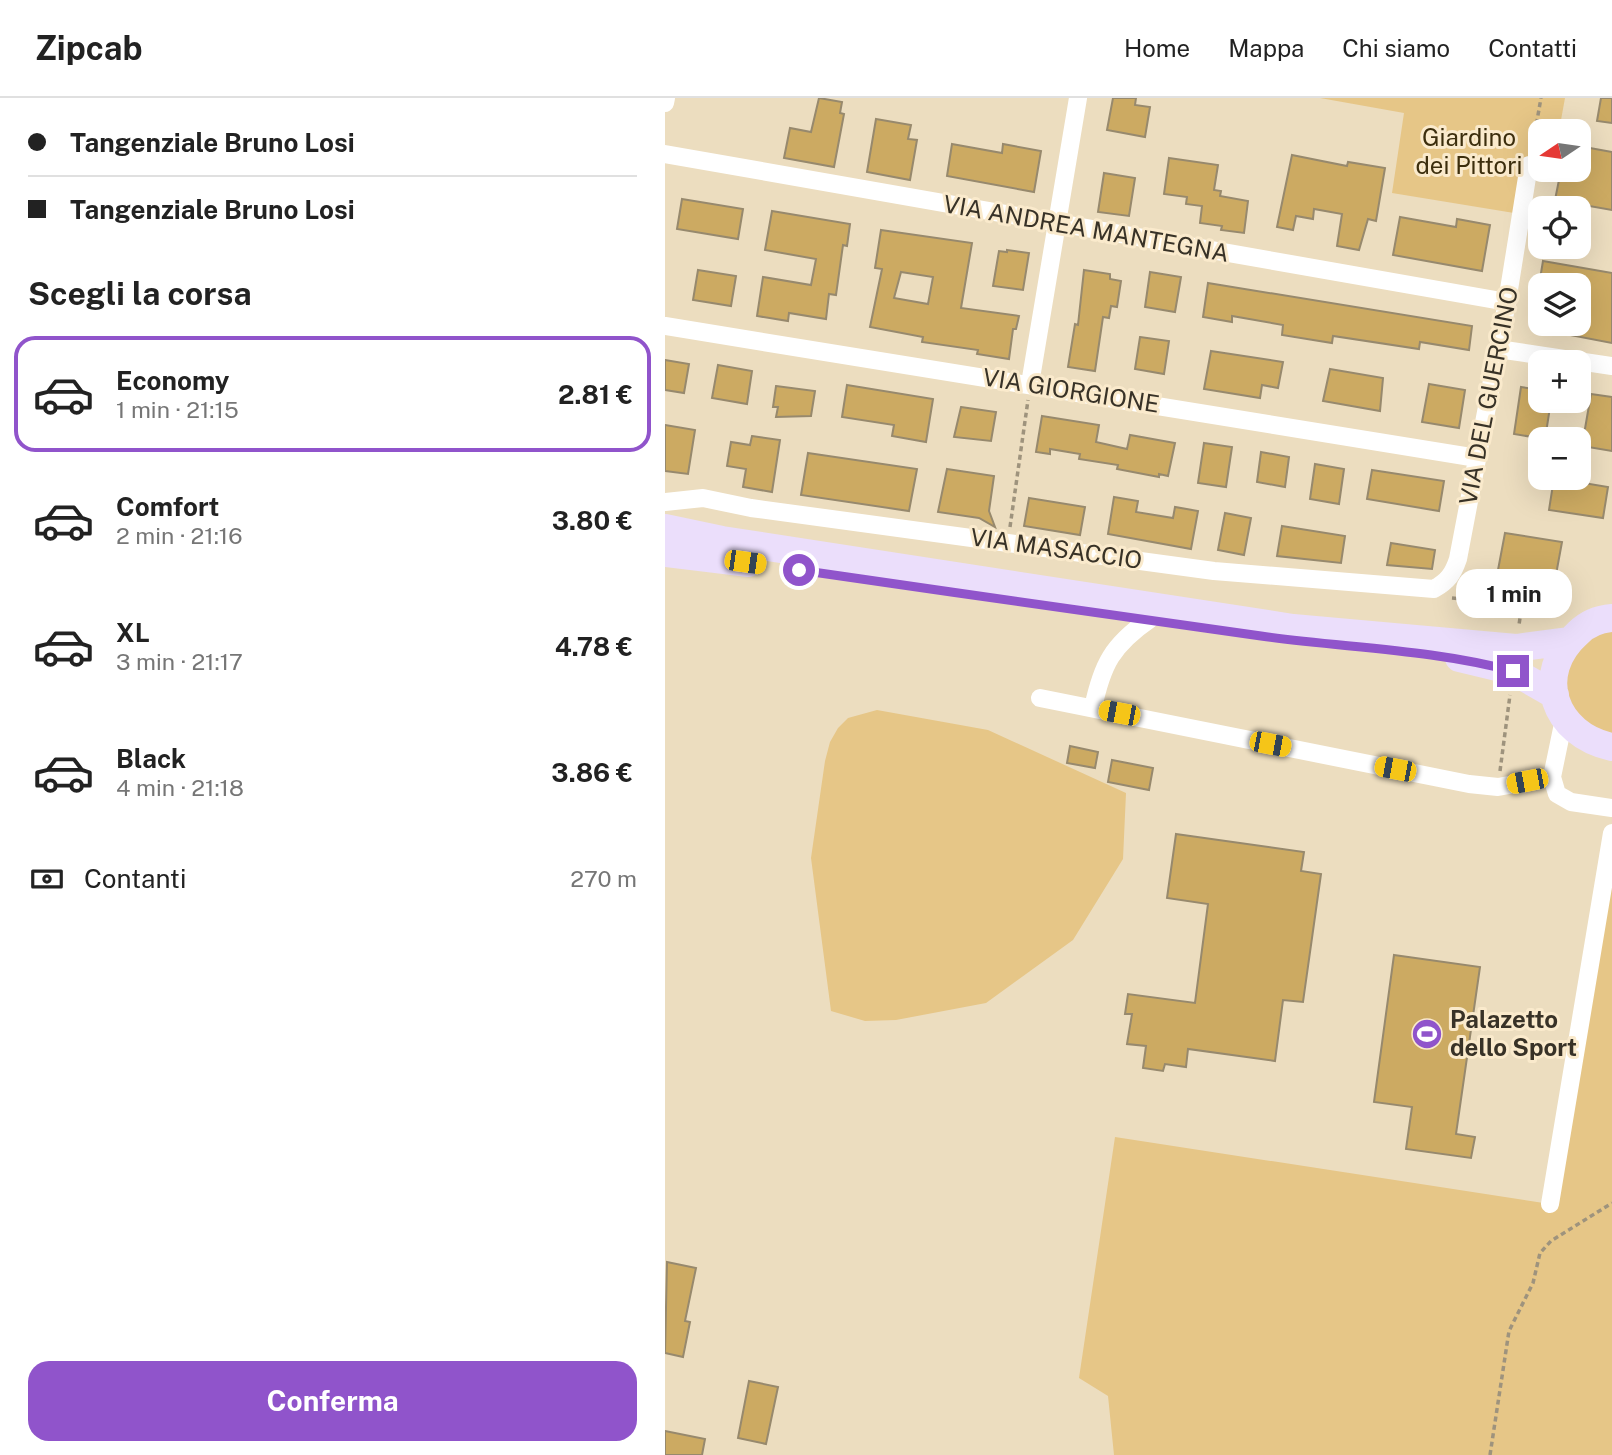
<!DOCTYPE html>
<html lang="it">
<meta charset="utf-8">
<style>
body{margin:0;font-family:"Public Sans",sans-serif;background:#f2f2f2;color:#222;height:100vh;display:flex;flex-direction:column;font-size:26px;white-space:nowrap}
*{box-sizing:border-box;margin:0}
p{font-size:23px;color:#767676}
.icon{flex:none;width:38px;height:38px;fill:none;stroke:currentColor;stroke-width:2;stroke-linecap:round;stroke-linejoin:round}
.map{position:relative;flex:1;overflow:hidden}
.panel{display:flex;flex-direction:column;background:#fff;width:665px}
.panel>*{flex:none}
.guide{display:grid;align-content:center;height:154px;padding:0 28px;background:#fff}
.needle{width:46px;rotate:257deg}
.tools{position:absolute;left:863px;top:21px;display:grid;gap:14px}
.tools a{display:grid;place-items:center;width:63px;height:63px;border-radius:14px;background:#fff;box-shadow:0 7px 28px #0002;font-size:35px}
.end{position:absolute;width:32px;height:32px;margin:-16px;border:9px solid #9054cb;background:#fff;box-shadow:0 0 0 4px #fff}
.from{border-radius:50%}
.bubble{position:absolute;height:49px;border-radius:21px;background:#fff;box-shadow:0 7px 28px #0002;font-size:23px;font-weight:700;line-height:49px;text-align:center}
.car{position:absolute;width:21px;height:42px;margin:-21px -10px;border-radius:9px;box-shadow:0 0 5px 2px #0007;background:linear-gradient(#f5c518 24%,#345 0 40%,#f5c518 0 76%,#345 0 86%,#f5c518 0)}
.guide b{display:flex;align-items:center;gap:24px;height:66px;font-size:26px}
.guide b+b{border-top:2px solid #e0e0e0}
.guide i{width:18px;height:18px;background:#222}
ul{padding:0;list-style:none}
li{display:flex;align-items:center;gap:21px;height:116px;margin:0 14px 10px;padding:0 14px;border:4px solid transparent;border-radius:21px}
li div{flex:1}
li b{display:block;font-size:26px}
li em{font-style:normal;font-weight:700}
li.current{border-color:#9054cb}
li>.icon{width:63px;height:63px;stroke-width:1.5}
h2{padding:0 28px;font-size:32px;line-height:84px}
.pay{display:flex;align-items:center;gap:18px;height:77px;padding:0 28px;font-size:26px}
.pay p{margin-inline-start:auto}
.primary-button{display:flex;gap:14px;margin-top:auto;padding:14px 28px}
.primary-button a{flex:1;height:80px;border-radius:21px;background:#9054cb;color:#fff;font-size:28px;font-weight:700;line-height:80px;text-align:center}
header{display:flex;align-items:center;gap:42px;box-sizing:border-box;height:98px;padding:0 35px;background:#fff;border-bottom:2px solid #e0e0e0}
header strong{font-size:33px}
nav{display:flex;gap:38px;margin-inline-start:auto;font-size:24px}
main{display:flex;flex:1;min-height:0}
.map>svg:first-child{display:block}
.green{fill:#e6c687}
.building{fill:#ccaa62;stroke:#97896d;stroke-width:2;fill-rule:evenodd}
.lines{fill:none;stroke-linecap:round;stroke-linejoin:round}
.path{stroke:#9e937d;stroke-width:3.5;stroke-dasharray:5 3.5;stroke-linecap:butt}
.street{stroke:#fff;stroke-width:18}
.primary{stroke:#ebdefb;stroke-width:28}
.route{stroke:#9054cb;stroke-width:9}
.labels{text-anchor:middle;stroke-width:6;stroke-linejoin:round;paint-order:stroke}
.park-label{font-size:24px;fill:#3c2e0d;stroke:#faeacc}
.street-label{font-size:24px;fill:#383227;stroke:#faeacc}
.poi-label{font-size:24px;font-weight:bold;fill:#383227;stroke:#faeacc;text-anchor:start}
</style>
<header>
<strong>Zipcab</strong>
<nav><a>Home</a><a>Mappa</a><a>Chi siamo</a><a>Contatti</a></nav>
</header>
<main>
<section class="panel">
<div class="guide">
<b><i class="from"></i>Tangenziale Bruno Losi</b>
<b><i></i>Tangenziale Bruno Losi</b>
</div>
<h2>Scegli la corsa</h2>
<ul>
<li class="current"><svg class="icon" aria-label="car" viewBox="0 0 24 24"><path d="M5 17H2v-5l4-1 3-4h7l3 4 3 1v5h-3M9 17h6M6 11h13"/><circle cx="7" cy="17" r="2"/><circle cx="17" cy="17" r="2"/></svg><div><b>Economy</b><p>1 min · 21:15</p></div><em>2.81 €</em></li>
<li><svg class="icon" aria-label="car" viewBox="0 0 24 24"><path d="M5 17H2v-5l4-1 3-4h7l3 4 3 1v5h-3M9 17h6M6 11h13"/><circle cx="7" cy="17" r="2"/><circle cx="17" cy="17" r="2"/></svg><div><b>Comfort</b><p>2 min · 21:16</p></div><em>3.80 €</em></li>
<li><svg class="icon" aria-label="car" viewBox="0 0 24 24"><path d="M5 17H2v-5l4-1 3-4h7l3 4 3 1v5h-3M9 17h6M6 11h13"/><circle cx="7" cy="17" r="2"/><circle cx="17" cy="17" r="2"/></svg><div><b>XL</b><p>3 min · 21:17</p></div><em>4.78 €</em></li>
<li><svg class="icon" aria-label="car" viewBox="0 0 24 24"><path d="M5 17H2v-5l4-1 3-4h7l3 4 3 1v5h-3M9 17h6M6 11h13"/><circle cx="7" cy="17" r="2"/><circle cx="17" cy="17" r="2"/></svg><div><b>Black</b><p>4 min · 21:18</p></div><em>3.86 €</em></li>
</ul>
<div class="pay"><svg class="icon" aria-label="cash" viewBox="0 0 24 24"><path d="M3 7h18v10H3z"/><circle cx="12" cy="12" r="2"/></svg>Contanti<p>270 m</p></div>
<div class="primary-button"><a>Conferma</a></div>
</section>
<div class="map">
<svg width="947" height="1357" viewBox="0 0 947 1357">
<rect width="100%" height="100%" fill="#ecddbf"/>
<path class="green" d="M655,0H900L894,33H875V71L858,68L849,115L727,95L739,15Z
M947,532V637L920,626L902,600L900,583L903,567L927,538Z
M212,612L323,632L461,695L458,761L408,842L321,905L231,922L200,923L166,913L146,760L160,663L165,644L173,630L183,620Z
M947,767V1357H449L443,1298L414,1280L450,1039L885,1106Z"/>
<path class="building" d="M154,0L177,4L175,15L179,16L169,69L119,60L125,30L146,34Z
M448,0H471L470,7L485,9L480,39L442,32Z
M936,0H947V25L932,23Z
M211,21L246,27L243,41L252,42L245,82L202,74Z
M287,46L337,55L338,46L376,53L369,94L282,78Z
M914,48L947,54V112L890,102L896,72H914Z
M627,57L682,68L683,64L720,70L711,123L703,121L694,152L672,148L677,116L649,111L648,121L631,118L628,132L612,129Z
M504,60L553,67L549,92L556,93L555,98L583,103L579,135L556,132L557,128L535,125L537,108L521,106L522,99L499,96Z
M439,75L470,80L464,118L433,114Z
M17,101L78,111L73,141L12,131Z
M107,113L185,126L182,148L178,147L171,197L164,196L161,221L124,215L123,223L92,218L98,179L146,187L151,161L100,152Z
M735,119L791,129L792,121L825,127L817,173L728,157Z
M216,132L307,145L296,210L354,218L351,231H348L344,261L312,256L313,252L257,244L258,239L205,229L217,171L210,170ZM236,174L268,179L263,206L229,200Z
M342,152L364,155L358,192L328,188L334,153L342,154Z
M878,163L947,175V245L884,233V226H914V187H874Z
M33,172L71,178L66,208L28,202Z
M419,172L445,176V181L456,183L452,209L446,208L444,220L438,219L430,273L403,269L410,226L413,227Z
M485,174L516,179L510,214L480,209Z
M543,185L807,228L804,252L755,244L754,251L668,238L667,245L617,237L618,227L567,218V224L538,219Z
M475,239L504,243L499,276L470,271Z
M546,253L618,264L613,290L597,287L595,300L539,291Z
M0,262L24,266L19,295L0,292Z
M53,267L87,273L82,306L47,300Z
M665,271L718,280L715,313L658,303Z
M764,286L800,292L794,330L757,324Z
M182,287L268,301L261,344L227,338L229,327L177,319Z
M111,288L150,293L146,318L111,319L113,309H108Z
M856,289L875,292V303H886L880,341L849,336Z
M926,296L947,299V353L917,348Z
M296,309L331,314L326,343L289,339Z
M377,318L434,327L431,344L462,351L465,337L510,345L503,378L494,376V379L452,371L453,367L414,361L415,356L385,351V356L371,354Z
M0,327L30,332L23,376L0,373Z
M87,338L115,342L107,394L78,389L81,371L62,368L66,344L85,347Z
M539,345L567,349L561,389L533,385Z
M596,354L624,359L620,389L592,384Z
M143,355L252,371L244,413L136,397Z
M650,366L679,371L674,406L645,401Z
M282,371L329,378L324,413L330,429L314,420L273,414Z
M707,372L779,383L774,413L702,401Z
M889,380L943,389L938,420L884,412Z
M449,399L473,403L471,414L508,420L510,409L533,413L526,451L443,436Z
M364,400L420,409L415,437L359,428Z
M560,415L586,420L579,457L553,452Z
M617,428L680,438L676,465L612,458Z
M840,435L897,444L890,482L833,472Z
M726,445L770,452L767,471L722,467Z
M405,648L433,654L430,670L402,665Z
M447,662L488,670L484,692L443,684Z
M511,736L639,754L636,773L656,776L638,904L618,902L610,963L523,951L521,969L500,966L498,973L478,970L481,948L462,946L467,916H460L463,896L530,905L543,806L502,800Z
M729,857L815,869L791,1036L810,1039L806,1060L741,1051L747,1009L709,1004Z
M2,1164L31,1170L20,1223L25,1224L18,1259L0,1255Z
M84,1283L113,1289L101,1346L73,1340Z
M0,1333L40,1341L37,1357H0Z"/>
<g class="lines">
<path class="path" d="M867,51L876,0
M345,429L363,302
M787,500L857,506L854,527
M835,673L845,597
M825,1357L844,1233L868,1185L875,1155L886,1143L947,1105"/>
<path class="street" d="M0,5L1,0
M0,56L842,204
M0,228L812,360
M833,251L947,268
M365,286L413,0
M0,404L38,400L86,410L549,473L769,491C783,483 788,476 793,461L842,204L864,67
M375,600L804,686L833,689L887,679
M428,610C437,567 447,547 485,521
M899,621L887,679L892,696L906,704L947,710
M885,1106L947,735"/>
<path class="primary" d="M0,430L57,442L628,530L851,550L903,543
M0,455L84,465
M947,520C934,521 922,526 913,535C867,576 889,637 947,649
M794,560L848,573L890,597"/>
</g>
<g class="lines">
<path class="route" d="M134,472C288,494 442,517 596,538C681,550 766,551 848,573"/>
</g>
<defs>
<g id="stadium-disc" transform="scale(1.575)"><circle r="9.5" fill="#9054cb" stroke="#faeacc"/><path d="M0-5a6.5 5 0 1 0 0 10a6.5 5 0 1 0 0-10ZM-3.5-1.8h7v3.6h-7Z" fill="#fff"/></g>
</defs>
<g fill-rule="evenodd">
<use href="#stadium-disc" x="762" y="936"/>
</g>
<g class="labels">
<g class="park-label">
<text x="804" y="48">Giardino<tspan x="804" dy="28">dei Pittori</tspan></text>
</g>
<g class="street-label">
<text transform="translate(421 131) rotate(10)" y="8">VIA ANDREA MANTEGNA</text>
<text transform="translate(406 293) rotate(9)" y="8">VIA GIORGIONE</text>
<text transform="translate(824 298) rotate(-79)" y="8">VIA DEL GUERCINO</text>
<text transform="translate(391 451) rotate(8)" y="8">VIA MASACCIO</text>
</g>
<g class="poi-label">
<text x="785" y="930">Palazetto<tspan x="785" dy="28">dello Sport</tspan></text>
</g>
</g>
</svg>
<div class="tools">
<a><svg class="needle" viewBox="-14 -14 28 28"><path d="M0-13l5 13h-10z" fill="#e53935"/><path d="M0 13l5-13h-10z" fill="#767676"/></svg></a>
<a><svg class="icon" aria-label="locate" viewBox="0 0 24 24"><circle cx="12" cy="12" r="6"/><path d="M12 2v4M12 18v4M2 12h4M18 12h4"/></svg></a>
<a><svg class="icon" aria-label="layers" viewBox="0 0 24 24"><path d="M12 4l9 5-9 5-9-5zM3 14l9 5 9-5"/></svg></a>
<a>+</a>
<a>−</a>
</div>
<i class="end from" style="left:134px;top:472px"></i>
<i class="end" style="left:848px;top:573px"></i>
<div class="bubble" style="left:791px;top:471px;width:116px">1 min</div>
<i class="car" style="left:80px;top:464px;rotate:98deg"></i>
<i class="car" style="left:454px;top:615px;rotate:281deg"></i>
<i class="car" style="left:605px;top:646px;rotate:101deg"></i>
<i class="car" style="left:730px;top:671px;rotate:281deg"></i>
<i class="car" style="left:862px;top:683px;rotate:259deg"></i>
</div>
</main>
